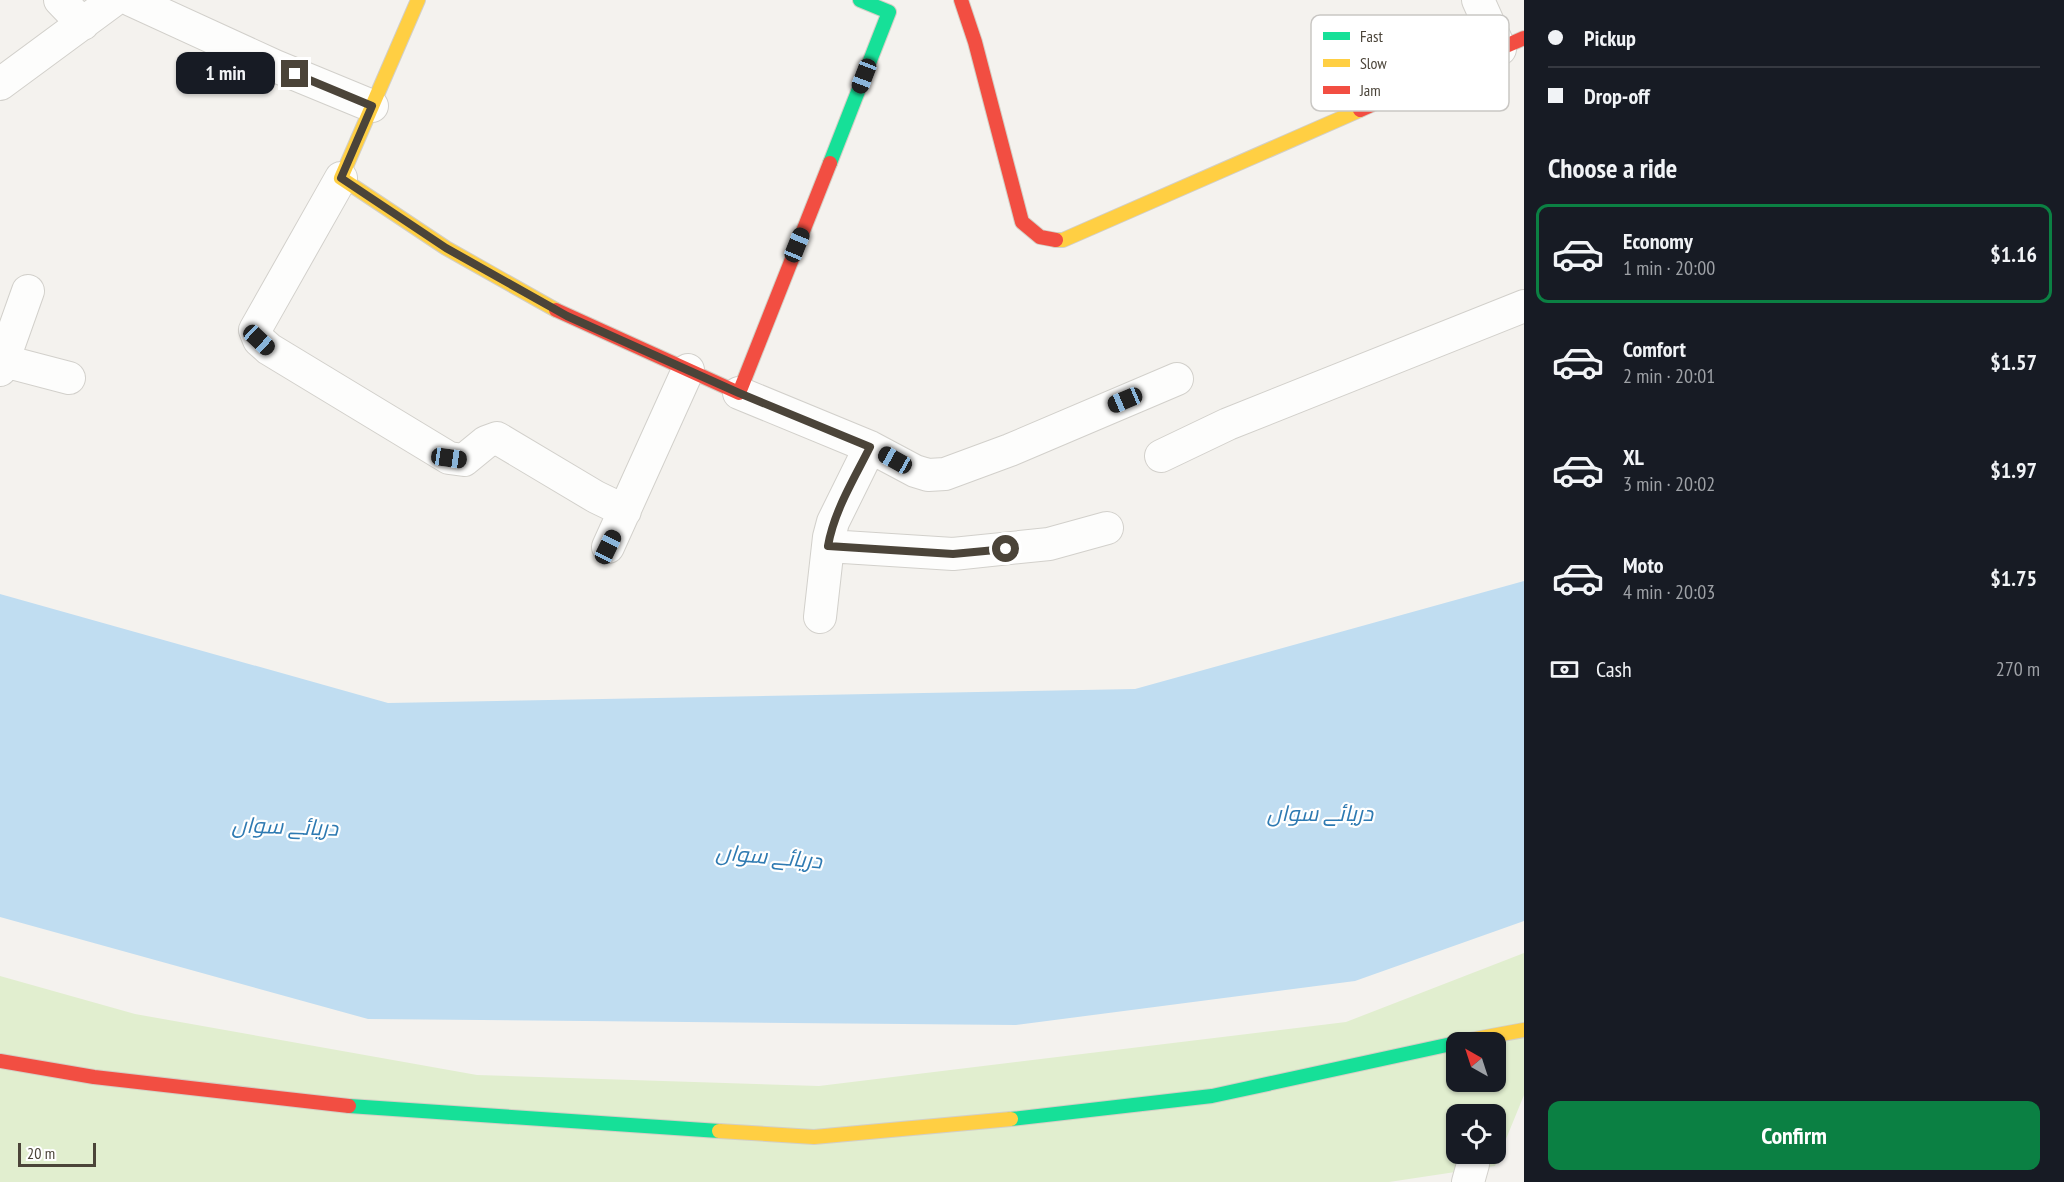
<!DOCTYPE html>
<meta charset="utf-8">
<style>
body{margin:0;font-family:"PT Sans Narrow",Cairo,sans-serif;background:#20242c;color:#f1f3f6;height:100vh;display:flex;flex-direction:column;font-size:22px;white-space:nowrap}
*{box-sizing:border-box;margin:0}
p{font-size:20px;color:#9ea1a6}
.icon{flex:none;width:33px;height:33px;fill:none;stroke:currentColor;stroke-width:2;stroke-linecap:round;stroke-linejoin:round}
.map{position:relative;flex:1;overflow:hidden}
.details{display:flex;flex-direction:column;background:#171b24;width:540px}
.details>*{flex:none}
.guide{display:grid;align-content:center;height:132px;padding:0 24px;background:#171b24}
.needle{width:39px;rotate:321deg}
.buttons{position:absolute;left:1446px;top:1032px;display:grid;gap:12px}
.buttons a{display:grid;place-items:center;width:60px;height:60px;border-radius:12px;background:#171b24;box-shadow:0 2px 4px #0004;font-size:30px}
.scale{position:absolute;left:18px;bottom:15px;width:78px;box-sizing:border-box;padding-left:6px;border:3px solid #4b4439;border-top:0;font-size:16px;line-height:21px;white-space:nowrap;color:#4b4439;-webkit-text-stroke:4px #fff;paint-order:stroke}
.end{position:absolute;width:27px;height:27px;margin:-14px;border:8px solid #4b4439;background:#fff;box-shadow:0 0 0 3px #fff}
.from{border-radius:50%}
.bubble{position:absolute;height:42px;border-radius:12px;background:#171b24;box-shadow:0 2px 4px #0004;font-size:20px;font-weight:600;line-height:42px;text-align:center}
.car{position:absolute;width:18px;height:36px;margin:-18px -9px;border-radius:8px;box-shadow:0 0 4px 2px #0007;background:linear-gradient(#222 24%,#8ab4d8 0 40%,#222 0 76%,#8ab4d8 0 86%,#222 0)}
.guide b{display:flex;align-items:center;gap:21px;height:57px;font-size:22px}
.guide b+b{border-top:2px solid #363941}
.guide i{width:15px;height:15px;background:#f1f3f6}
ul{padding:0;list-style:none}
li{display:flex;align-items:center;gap:18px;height:99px;margin:0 12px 9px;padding:0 12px;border:3px solid transparent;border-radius:12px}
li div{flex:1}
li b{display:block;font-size:22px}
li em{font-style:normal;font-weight:600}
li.on{border-color:#0b8043}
li>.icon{width:54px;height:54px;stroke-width:1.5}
h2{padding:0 24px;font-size:27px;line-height:72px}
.pay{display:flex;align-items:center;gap:15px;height:66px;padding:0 24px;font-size:22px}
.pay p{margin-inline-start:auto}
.primary-button{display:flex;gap:12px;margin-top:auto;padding:12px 24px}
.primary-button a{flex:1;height:69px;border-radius:12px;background:#0b8043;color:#fff;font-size:24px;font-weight:600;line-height:69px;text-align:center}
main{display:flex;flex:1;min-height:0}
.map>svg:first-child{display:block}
.green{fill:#e1eecf;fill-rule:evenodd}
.water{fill:#c0ddf1}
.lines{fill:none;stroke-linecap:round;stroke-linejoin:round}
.street-casing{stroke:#d2d0cb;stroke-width:34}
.fast-casing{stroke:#d3cfc5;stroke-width:16}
.slow-casing{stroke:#d3cfc5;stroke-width:16}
.jam-casing{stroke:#d3cfc5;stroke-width:16}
.street{stroke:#fdfdfc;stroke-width:32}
.fast{stroke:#16e098;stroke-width:14}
.slow{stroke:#ffcf43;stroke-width:14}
.jam{stroke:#f24e42;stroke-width:14}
.route{stroke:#4b4439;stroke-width:8}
.labels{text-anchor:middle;stroke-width:4.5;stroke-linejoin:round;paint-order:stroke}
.water-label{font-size:22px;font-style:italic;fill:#2e7ab2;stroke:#fff}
.key{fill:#fff;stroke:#c9c7c4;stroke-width:1.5}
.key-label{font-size:16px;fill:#4b4439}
</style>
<main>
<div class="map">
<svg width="1524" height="1182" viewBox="0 0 1524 1182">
<rect width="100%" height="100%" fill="#f4f2ee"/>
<path class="green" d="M1524,953V1095L1495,1166L1389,1182H0V976L135,1014L477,1075L819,1086L1346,1022ZM1456,1042H1496V1082H1456ZM1456,1114H1496V1154H1456Z"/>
<path class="water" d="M1524,581V921L1355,981L1016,1025L368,1019L0,917V594L388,703L1135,689Z"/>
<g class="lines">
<g class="street-casing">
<path id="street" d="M60,0L83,24
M131,0L275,66L372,106
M1478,0L1500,49
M0,84L114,0
M341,178L255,330L259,340L269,349L449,458L464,460L486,442L497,438L596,497L625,511
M0,360L69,378
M0,370L28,291
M739,393L870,447L915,471L928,475L945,474L1010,450L1177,379
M1161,456L1228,424L1524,306
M828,546L953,554L1049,544L1107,528
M608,547L688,370
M820,617L829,537L833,522L870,447
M1468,1182L1473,1164"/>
</g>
<g class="fast-casing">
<path id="fast" d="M830,163L889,12L860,0
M349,1106L719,1131
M1011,1119L1212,1096L1456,1043"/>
</g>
<g class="slow-casing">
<path id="slow" d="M418,0L341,178L446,248L556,310
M1056,240H1063L1360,110
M1459,1042L1524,1030
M719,1131L814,1137L1011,1119"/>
</g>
<g class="jam-casing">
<path id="jam" d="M961,0L975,42L1022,222L1040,237L1056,240
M1360,110L1524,38
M556,310L739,393L830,163
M0,1061L94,1077L349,1106"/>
</g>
<use href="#street" class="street"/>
<use href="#fast" class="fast"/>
<use href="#slow" class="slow"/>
<use href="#jam" class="jam"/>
</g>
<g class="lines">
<path class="route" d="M295,74L372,106L341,178L446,248L567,316L739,393L870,447C854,479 834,511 828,546L953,554L1006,549"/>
</g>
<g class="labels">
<g class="water-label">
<text x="1320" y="821">دریائے سواں</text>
<text transform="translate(285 826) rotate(2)" y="8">دریائے سواں</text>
<text transform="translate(769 856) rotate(5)" y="8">دریائے سواں</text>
</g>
</g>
<rect x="1311" y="15" width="198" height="96" rx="9" class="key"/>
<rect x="1323" y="32" width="27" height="8" fill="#16e098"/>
<rect x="1323" y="59" width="27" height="8" fill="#ffcf43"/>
<rect x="1323" y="86" width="27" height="8" fill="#f24e42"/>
<g class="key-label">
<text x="1360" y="42">Fast</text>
<text x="1360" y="69">Slow</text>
<text x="1360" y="96">Jam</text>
</g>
</svg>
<div class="buttons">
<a><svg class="needle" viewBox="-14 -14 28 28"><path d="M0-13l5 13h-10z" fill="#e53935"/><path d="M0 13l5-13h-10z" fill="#9ea1a6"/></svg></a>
<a><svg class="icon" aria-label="locate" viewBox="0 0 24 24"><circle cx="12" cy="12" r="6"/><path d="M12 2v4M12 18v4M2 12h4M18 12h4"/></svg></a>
</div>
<div class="scale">20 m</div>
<i class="end from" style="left:1006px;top:549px"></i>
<i class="end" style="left:295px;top:74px"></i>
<div class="bubble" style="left:176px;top:52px;width:99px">1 min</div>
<i class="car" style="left:864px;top:76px;rotate:201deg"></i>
<i class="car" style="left:797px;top:245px;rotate:22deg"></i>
<i class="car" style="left:259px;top:340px;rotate:133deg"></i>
<i class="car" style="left:1125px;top:400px;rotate:247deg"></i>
<i class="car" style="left:449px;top:458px;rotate:98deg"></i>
<i class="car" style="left:895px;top:460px;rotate:299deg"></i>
<i class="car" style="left:608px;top:547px;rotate:26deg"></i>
</div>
<section class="details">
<div class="guide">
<b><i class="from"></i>Pickup</b>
<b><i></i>Drop-off</b>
</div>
<h2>Choose a ride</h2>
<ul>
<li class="on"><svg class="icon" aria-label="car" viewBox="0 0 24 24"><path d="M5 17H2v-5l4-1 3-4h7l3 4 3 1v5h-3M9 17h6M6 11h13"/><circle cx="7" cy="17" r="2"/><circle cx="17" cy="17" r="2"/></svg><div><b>Economy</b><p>1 min · 20:00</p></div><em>$1.16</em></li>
<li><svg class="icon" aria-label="car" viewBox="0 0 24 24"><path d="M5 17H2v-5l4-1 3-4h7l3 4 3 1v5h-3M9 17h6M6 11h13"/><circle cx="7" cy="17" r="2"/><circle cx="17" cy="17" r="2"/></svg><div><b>Comfort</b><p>2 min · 20:01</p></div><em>$1.57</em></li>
<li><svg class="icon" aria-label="car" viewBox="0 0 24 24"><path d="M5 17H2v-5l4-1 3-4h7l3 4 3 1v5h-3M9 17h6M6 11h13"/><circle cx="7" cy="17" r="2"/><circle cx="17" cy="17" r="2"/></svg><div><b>XL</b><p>3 min · 20:02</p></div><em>$1.97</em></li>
<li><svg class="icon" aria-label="car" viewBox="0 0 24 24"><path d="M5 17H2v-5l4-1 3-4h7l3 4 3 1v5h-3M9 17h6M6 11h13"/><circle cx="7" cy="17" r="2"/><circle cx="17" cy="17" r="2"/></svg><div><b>Moto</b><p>4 min · 20:03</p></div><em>$1.75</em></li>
</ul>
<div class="pay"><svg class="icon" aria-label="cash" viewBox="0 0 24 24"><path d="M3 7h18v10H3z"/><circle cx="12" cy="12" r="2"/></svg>Cash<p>270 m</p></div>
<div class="primary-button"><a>Confirm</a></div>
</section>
</main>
